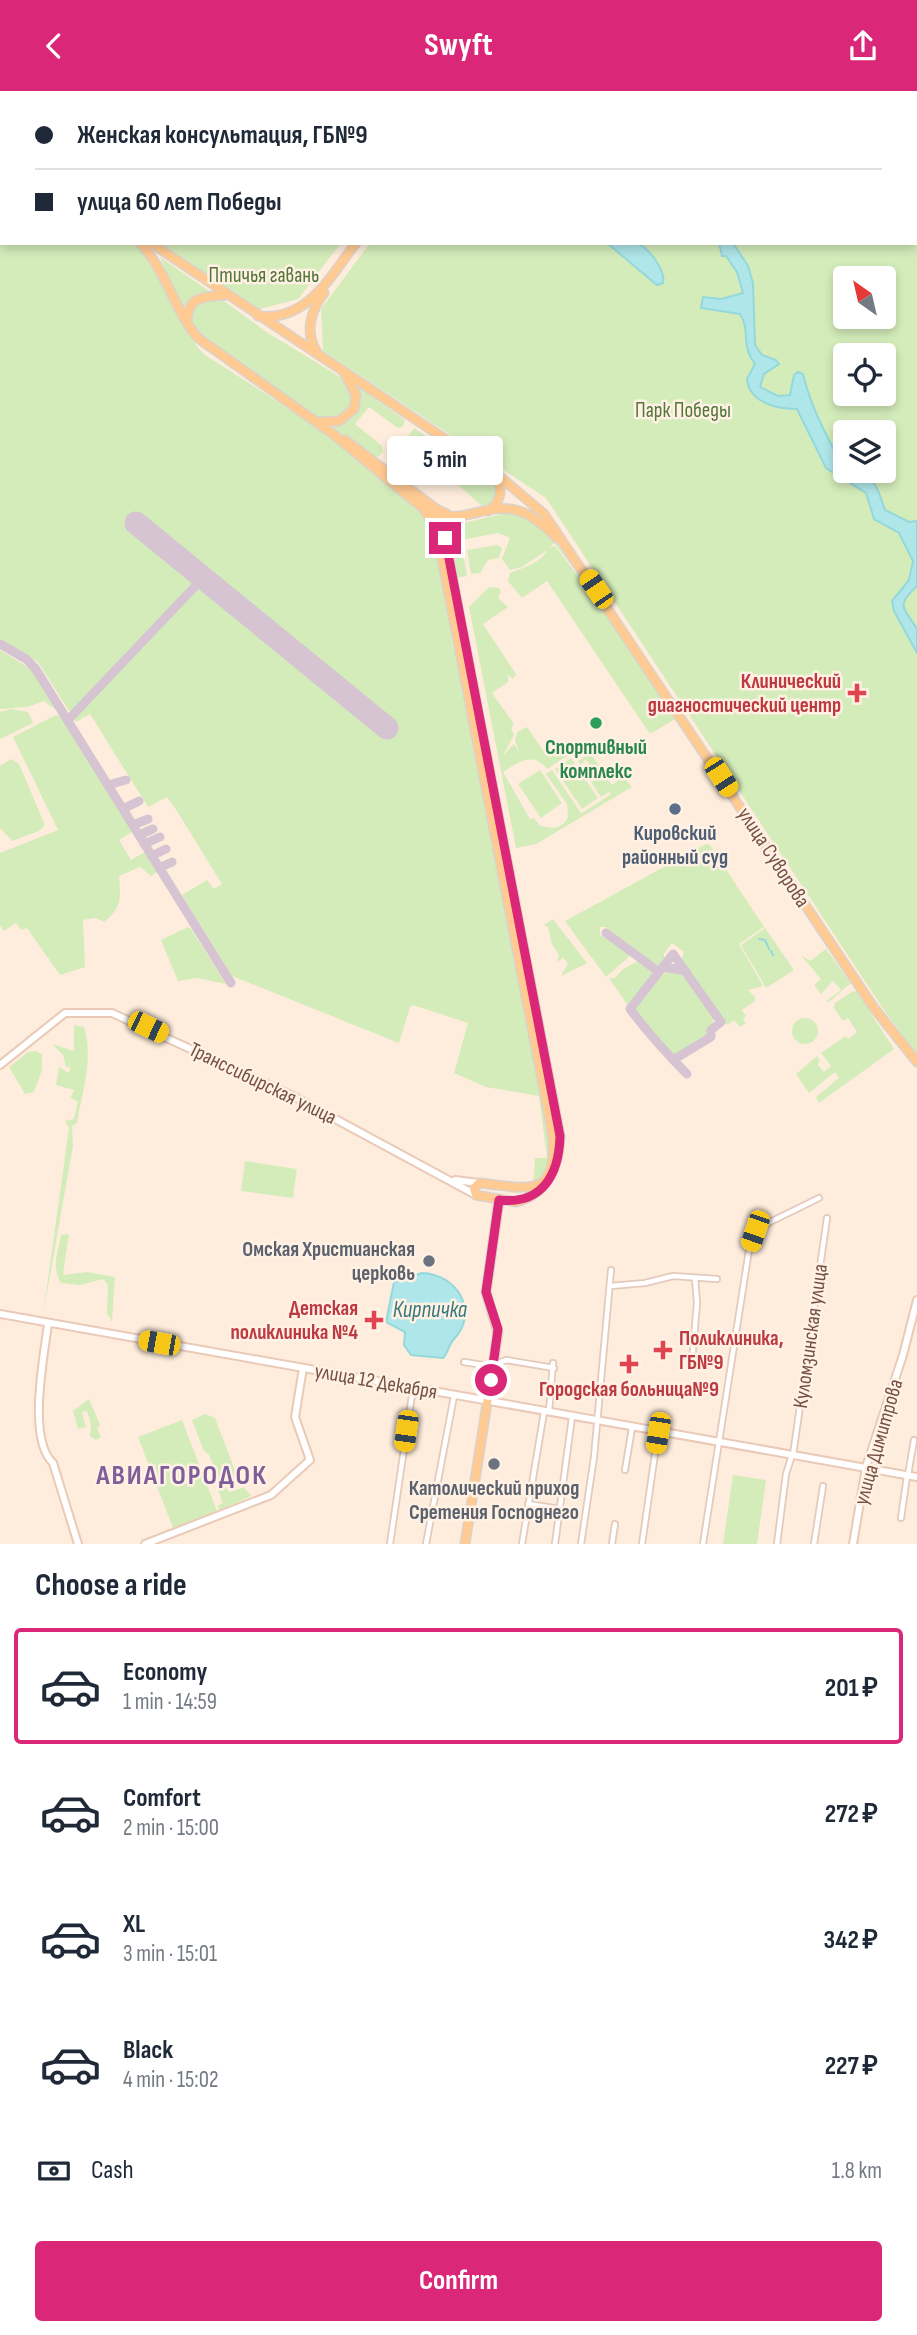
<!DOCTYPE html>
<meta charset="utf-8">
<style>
body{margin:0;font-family:"Sofia Sans Condensed",sans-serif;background:#f6f6f7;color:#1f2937;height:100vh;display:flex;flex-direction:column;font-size:26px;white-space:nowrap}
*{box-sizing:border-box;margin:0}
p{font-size:23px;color:#747a83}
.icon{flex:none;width:38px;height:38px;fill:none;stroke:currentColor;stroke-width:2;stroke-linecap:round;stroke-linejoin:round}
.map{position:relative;height:1453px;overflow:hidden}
.sheet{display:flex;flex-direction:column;background:#fff;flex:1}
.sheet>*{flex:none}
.top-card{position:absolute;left:0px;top:0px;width:917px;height:154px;box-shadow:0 4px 10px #0003;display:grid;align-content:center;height:154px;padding:0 35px;background:#fff}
.needle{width:46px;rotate:326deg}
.fabs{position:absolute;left:833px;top:175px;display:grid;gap:14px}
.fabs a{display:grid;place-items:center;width:63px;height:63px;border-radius:7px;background:#fff;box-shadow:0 4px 10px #0003;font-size:35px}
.end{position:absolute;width:32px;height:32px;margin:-16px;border:9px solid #db2777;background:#fff;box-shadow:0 0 0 4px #fff}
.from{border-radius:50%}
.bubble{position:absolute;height:49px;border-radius:7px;background:#fff;box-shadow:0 4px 10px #0003;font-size:23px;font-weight:700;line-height:49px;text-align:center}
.car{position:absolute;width:21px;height:42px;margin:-21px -10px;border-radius:9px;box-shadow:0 0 5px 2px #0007;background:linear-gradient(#f5c518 24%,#345 0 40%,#f5c518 0 76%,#345 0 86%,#f5c518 0)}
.top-card b{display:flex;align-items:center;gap:24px;height:66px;font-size:26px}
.top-card b+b{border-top:2px solid #e0e1e3}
.top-card i{width:18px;height:18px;background:#1f2937}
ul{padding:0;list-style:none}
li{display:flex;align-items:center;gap:21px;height:116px;margin:0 14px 10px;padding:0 21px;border:4px solid transparent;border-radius:7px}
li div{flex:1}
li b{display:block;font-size:26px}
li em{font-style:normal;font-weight:700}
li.current{border-color:#db2777}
li>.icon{width:63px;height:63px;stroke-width:1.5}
h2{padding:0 35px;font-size:32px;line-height:84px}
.pay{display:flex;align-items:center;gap:18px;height:77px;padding:0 35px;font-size:26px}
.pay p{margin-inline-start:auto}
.action{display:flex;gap:14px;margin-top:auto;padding:14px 35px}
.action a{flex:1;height:80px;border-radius:7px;background:#db2777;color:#fff;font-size:28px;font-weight:700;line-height:80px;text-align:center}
header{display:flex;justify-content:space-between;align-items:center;height:91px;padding:0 35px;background:#db2777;color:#fff;font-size:32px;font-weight:700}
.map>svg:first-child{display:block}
.green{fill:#d4ecba;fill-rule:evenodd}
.water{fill:#afe6e9;stroke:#95d8db;stroke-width:2}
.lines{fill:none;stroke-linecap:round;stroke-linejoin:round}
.stream{stroke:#95d8db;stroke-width:2}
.taxiway{stroke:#d6c4d2;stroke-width:9}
.runway{stroke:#d6c4d2;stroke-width:23}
.street-casing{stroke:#e4cabb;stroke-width:8}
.secondary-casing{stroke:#eac9b7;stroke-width:10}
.primary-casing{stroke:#dbd2ce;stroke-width:11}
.street{stroke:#fff;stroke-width:4.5}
.secondary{stroke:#fff;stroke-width:6}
.primary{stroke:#ffcb92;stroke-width:8}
.route{stroke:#db2777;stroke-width:9}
.health-dot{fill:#e0444e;stroke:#fff1e4;stroke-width:2.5}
.leisure-dot{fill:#2e9e5b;stroke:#fff1e4;stroke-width:2.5}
.service-dot{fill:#5c6f8a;stroke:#fff1e4;stroke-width:2.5}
.worship-dot{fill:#6b7280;stroke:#fff1e4;stroke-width:2.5}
.labels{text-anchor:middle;stroke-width:5;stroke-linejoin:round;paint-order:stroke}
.park-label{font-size:21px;fill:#517638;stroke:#fff1e4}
.health-label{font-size:21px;font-weight:bold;fill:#be3a42;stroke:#fff1e4;text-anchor:end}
.leisure-label{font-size:21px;font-weight:bold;fill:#27864d;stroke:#fff1e4}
.service-label{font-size:21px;font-weight:bold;fill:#4e5e75;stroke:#fff1e4}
.street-label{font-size:21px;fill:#755043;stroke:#fff1e4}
.worship-label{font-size:21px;font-weight:bold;fill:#5b616d;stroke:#fff1e4;text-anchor:end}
.water-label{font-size:23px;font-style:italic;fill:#36787c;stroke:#fff1e4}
.district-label{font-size:28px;font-weight:bold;letter-spacing:2px;fill:#7f5e99;stroke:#fff1e4}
</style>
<header><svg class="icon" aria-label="back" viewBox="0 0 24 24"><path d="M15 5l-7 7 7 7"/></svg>Swyft<svg class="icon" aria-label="share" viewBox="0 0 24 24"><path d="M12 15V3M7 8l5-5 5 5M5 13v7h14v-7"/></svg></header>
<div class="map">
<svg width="917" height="1453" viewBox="0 0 917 1453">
<rect width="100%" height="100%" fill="#feeddc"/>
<path class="green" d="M0,0H458L2,2V42Z
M484,0H917V963L886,922L546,407L323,260L321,218L370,152H915V2ZM845,187H884V226H845ZM845,264H884V303H845ZM845,341H884V380H845Z
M0,63L2,152H132C167,180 173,232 205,264C252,294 418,397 434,442C446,476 448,523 453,557L458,566L550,1046C550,1066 550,1082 533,1095L535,1067H547L539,1005L486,996L454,982L468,932L413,914L410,916L399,952L232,885L182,804L207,789L214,798L222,793L175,717L167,706L148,716L90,623L76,631L38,571L0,548Z
M161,152H341L298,208L256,219Z
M160,166L212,202L192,206L181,218Z
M215,208L224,210L268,242L342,287L351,302V317L342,326L320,329L204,248L192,233L190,220L199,210Z
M358,296L405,329L403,336L398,337L369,316L355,333L382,355L383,361L377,367L329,337C357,330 357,320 358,296Z
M414,337L495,389L498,398L495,412L483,416L451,388L437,384L425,375L406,348Z
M507,422C543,425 564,462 583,489L554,452L549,457L555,455L598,510L677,627L650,643L547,490L522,507L508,490L510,482C523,477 542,471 547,459L522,476L510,479L502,468L510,447L498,442L461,449L467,485L455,487L448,451L450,435Z
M497,454L502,457L499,467L488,469L480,482L471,483L467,459Z
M489,496L499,497L501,500L498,507L508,516L483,533L516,583L513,588L508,584V591L492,602L514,633L511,637L514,644L503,665L514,653L520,662L515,650L517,641L527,636L547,665L564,654L570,663L547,678C533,660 519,671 503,681L530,728L534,727L540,735C552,737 561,740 568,726L567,713L546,683L552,679L581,722L576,726L611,703L609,701L601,706L591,691L598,686L590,675L584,679L582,676L589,673L586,668L581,674L578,670L590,662L612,694L623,685L632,696L536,753L516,757L469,516Z
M0,559L32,579L56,619L44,610L28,616L0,618Z
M11,618L28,621L33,632L0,648V621Z
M56,624L61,625L132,741L119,749L131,769L145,761L157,781L151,785L140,776L119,785C121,806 122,817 104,831L95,827L83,829L85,876L60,884L27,837L21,839L16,832L4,840L0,834V762L58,739L13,646Z
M571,667L598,707L582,718L555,678Z
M11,668L19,673L45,734L39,740L12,750L0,737V675Z
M540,679L562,712L541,727L518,693Z
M706,753L710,754L764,836L739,853L763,895L748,899L755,906V910L742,919L746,925L743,928L746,932L740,936L734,929L728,934L723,931L681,870L684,861L672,852L664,863V874L657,878L608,841L606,836H600V844L632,863L606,886L565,830Z
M553,828L587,872L561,885L568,872L563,867L557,871L559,864L552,853L548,836L544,834Z
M188,836L191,838L226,893L197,887L178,890L161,849Z
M765,837L794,879L766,897L741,854Z
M826,858L851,892L829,911L826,910L841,899L833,890L821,903L814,894L821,888L801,864L810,870Z
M640,869L655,885L629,916L609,887H615L623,878Z
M666,880L686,885L714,927L707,947L675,967L657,951L635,921L637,913Z
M853,900L857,901L894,958L819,1012L816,1006L839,987L835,981L809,1002L796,983L817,965L820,969L818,974L824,981L831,975L821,962L846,945L848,948L857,941L848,927L843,930L834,917L835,912Z
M792 940a13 13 0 1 1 26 0a13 13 0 1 1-26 0Z
M74,934L84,936C94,967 82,1001 77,1032L72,1035L73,1055L43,1224L69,1037L65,1030L74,1028L78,1010L70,1007L74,999L56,994L59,976L69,982L70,976H66L63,964L52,953L74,960Z
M35,960L42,963V979L34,1001L25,1003L9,976L28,961Z
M245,1070L297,1078L293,1107L241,1100Z
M69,1143L63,1184L87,1181L115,1186L112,1230L107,1223L108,1194L103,1188L80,1194L61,1192C51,1177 58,1161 61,1144Z
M89,1308L100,1334L97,1338L101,1346L96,1349L90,1345L91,1334L87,1320L82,1321L86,1336L78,1338L73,1320Z
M205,1323L215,1327L237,1385L224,1383V1395L230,1401L244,1396L251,1405L220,1419L217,1415L223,1412L217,1397L218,1384L209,1364L203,1358L192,1329Z
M182,1329L217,1420L173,1437L138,1346Z
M733,1384L766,1389L757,1453H723Z"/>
<path class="water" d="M607,152C615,152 627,150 636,152C649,156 666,180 663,192L657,194Z
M719,152H733L748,175L753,192L755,254L762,264L776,269L779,273L764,283L760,296L778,305L790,304L794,284L798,281L803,283C812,320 828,347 845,380C876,384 876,394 885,419L909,431L917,430V495C894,516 905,517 917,538V562L894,520L892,510L909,489L913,470L899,442L874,428L866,402L826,377L797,318C778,318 749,312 747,288L755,273C740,254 751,240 740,223L701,217L703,206L721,208L743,202L737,181L726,165H722Z
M422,1182C457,1183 480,1221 454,1248C448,1254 449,1261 443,1267L411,1264L404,1254L405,1241L386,1231L394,1191Z"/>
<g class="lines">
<path class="stream" d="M120,2V0
M759,848L765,849L769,858
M771,860L773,864"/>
<path class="taxiway" d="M0,553L26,568L35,577L231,892
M68,629L203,487
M108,694L126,689
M123,718L139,710
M133,734L148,728
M139,744L153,738
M144,753L160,746
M151,765L166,758
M159,777L172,771
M606,842L659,881
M663,876L686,880
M673,969L711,946V939L721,931L673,863L630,918C648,942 666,962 687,983"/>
<path class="runway" d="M136,432L387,637"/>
<g class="street-casing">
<path id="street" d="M611,1195L645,1192L673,1185L717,1188
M506,1269L554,1277
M692,1270L697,1212L695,1187
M464,1271L489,1275L507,1269
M549,1321L553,1272
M793,1364L827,1127
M625,1379L632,1337
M908,1384L914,1349
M528,1413L560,1418
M901,1427L907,1385
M390,1453L413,1297
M426,1453L454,1305
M522,1453L544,1321
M555,1453L572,1326
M581,1453L594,1366L611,1179
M612,1453L615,1433
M642,1453L658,1342
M703,1453L749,1159L758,1137L819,1107
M777,1453L786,1383L792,1364
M814,1453L823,1395"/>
</g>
<g class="secondary-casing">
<path id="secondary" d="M0,974L65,922H112L291,1004L476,1104
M455,1089L479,1092
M0,1223L917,1386
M48,1233C44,1265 27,1348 53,1372L78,1453
M145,1453L271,1404L310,1369L295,1326L303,1277
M853,1453L866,1376L903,1264L917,1209"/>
</g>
<g class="primary-casing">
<path id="primary" d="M470,2L472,0
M0,48L2,49
M0,56L2,57
M140,152C166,179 174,219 198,247L333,343L424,418C460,438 482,411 516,419C532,423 546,436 557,447
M151,152L493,380L544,423L874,917L917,971
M258,225C307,231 330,186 356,152
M187,231C187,204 206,206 226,204
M317,261C304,242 311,219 324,202
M319,331L339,330L354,318L356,304L345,283
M345,349L436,418L447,423
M424,418L437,441L553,1046C557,1111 524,1096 479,1092L474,1097L476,1104L481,1105L516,1111C548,1103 559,1075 560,1045L446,454V436L453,428
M488,420C502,411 503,396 495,383
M465,1453L498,1242L486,1201L499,1109"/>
</g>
<use href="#street" class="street"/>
<use href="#secondary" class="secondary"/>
<use href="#primary" class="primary"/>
</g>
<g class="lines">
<path class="route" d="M445,447L560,1045C559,1084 542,1114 499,1109L486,1201L498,1238L491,1289"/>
</g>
<g class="health-dot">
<path d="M853.5 591.5h7v7h7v7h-7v7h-7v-7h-7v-7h7z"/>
<path d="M370.5 1218.5h7v7h7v7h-7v7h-7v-7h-7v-7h7z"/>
<path d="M659.5 1248.5h7v7h7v7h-7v7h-7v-7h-7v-7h7z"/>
<path d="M625.5 1262.5h7v7h7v7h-7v7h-7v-7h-7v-7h7z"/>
</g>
<circle class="leisure-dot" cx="596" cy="632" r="7"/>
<circle class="service-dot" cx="675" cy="718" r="7"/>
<g class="worship-dot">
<circle cx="429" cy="1170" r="7"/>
<circle cx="494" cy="1373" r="7"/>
</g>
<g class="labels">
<g class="park-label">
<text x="264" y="191">Птичья гавань</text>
<text x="683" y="326">Парк Победы</text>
</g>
<g class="health-label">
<text x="841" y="597">Клинический<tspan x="841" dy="24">диагностический центр</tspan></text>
<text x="358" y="1224">Детская<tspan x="358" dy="24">поликлиника №4</tspan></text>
<text x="679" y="1254" text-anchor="start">Поликлиника,<tspan x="679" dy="24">ГБ№9</tspan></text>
<text x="629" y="1305" text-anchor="middle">Городская больница№9</text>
</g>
<g class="leisure-label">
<text x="596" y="663">Спортивный<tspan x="596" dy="24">комплекс</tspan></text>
</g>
<g class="service-label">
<text x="675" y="749">Кировский<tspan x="675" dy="24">районный суд</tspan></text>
</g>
<g class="street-label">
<text transform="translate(774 766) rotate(57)" y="7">улица Суворова</text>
<text transform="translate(263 992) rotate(26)" y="7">Транссибирская улица</text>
<text transform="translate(810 1245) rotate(-82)" y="7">Куломзинская улица</text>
<text transform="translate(376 1290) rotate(10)" y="7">улица 12 Декабря</text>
<text transform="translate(878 1351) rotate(-74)" y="7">улица Димитрова</text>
</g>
<g class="worship-label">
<text x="415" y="1165">Омская Христианская<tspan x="415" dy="24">церковь</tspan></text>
<text x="494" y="1404" text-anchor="middle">Католический приход<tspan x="494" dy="24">Сретения Господнего</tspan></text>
</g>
<g class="water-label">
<text x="430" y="1226">Кирпичка</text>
</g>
<g class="district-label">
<text x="182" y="1393">АВИАГОРОДОК</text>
</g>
</g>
</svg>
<div class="fabs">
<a><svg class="needle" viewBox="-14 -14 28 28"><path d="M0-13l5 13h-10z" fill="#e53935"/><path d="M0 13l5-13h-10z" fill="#747a83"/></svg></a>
<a><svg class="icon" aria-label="locate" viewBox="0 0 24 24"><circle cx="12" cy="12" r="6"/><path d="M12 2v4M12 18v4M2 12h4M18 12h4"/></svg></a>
<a><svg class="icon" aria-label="layers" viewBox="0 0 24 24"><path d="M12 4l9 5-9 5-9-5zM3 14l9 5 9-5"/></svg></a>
</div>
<i class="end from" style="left:491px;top:1289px"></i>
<i class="end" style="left:445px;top:447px"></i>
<div class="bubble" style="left:387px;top:345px;width:116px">5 min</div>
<i class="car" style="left:596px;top:498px;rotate:326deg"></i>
<i class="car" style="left:721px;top:686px;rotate:147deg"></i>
<i class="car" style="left:148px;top:936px;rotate:116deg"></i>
<i class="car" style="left:755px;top:1140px;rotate:199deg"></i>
<i class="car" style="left:159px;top:1252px;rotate:280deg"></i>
<i class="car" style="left:406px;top:1340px;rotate:188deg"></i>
<i class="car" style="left:658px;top:1342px;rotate:189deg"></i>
<div class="top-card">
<b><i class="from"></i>Женская консультация, ГБ№9</b>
<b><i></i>улица 60 лет Победы</b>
</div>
</div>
<section class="sheet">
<h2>Choose a ride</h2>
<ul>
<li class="current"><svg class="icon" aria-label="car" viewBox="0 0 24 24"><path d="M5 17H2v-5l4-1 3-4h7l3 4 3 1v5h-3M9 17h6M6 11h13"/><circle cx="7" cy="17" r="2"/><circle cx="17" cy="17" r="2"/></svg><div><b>Economy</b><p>1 min · 14:59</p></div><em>201 ₽</em></li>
<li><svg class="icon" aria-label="car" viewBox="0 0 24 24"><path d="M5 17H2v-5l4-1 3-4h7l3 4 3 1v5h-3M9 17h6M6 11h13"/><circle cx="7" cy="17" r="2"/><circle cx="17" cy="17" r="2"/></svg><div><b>Comfort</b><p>2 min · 15:00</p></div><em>272 ₽</em></li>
<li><svg class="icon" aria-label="car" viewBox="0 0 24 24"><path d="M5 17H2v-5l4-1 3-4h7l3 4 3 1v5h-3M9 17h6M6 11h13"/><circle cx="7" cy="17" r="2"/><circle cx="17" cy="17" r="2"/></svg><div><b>XL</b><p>3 min · 15:01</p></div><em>342 ₽</em></li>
<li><svg class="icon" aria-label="car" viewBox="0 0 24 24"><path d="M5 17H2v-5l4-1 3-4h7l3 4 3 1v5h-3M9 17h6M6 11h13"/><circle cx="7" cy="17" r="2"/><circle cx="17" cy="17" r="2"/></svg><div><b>Black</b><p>4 min · 15:02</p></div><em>227 ₽</em></li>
</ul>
<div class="pay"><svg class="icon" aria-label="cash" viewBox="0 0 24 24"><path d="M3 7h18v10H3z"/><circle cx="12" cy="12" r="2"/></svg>Cash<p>1.8 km</p></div>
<div class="action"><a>Confirm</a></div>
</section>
